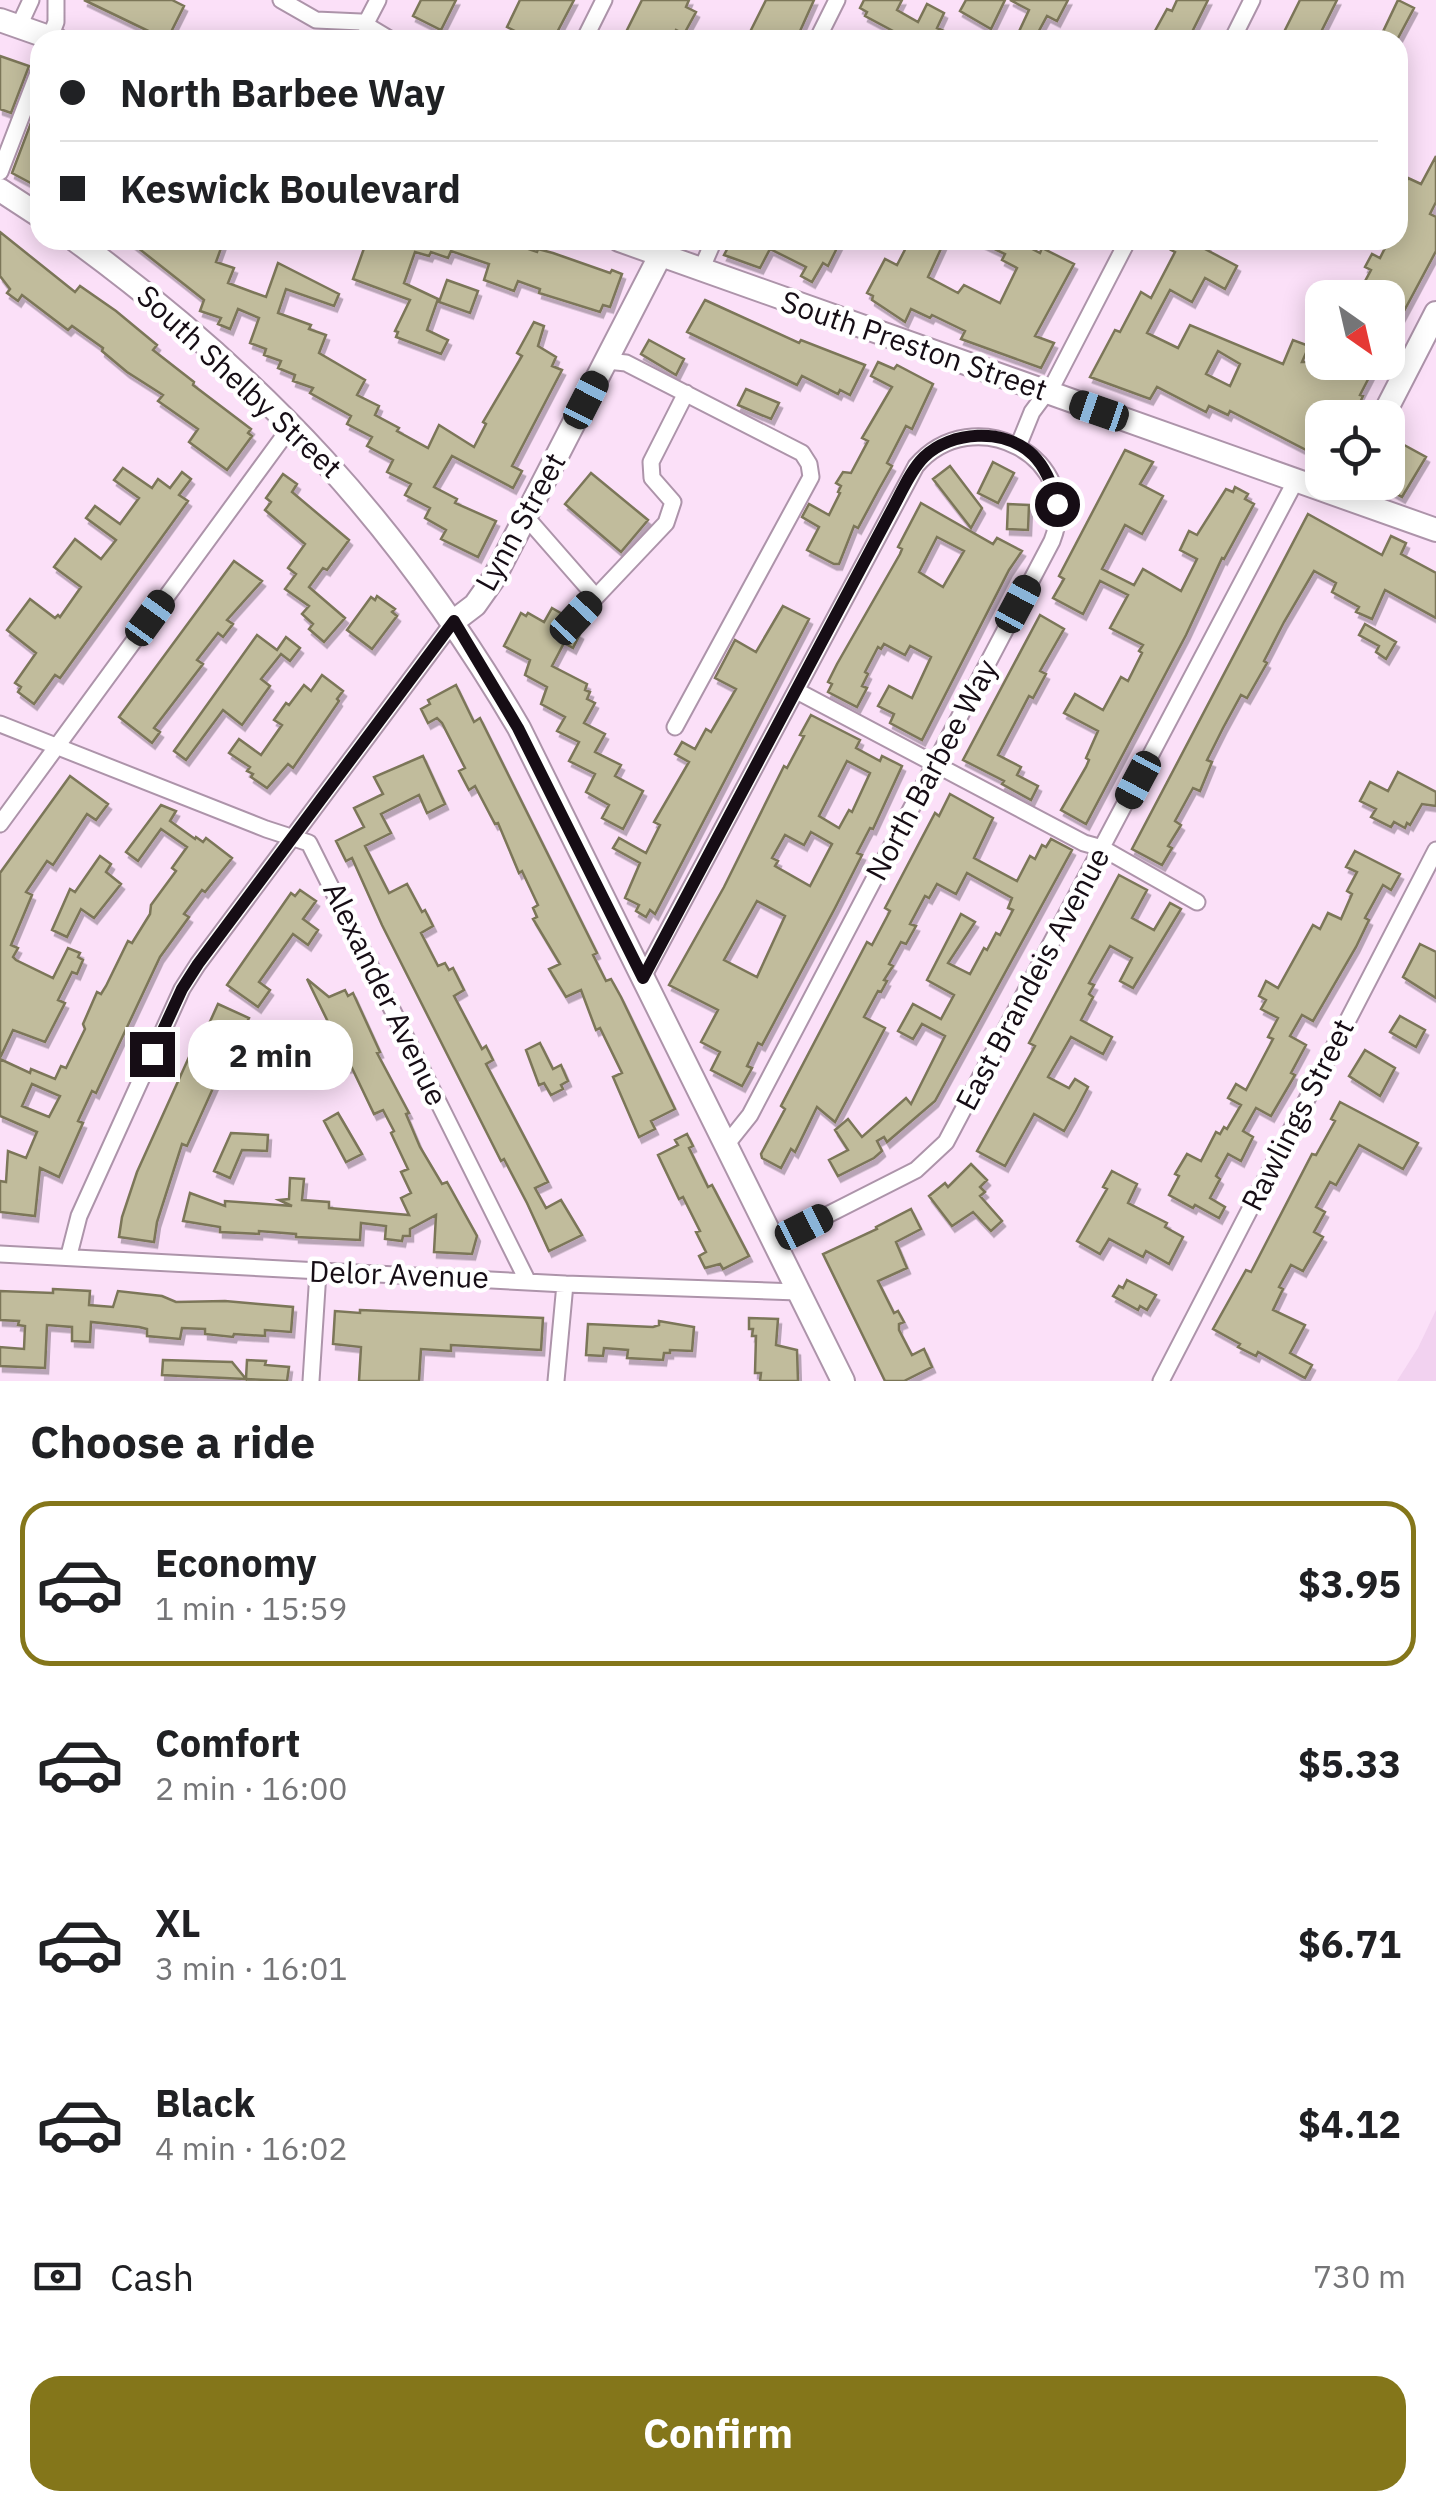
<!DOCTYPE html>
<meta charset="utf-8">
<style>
body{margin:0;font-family:"IBM Plex Sans",sans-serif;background:#f2f2f2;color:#202124;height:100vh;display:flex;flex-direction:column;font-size:38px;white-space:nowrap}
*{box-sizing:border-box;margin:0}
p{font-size:32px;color:#757577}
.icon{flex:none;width:55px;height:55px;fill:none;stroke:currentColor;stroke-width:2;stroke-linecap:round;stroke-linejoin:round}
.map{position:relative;height:1381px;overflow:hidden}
.panel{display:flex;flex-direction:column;background:#fff;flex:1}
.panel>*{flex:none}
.banner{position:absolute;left:30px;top:30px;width:1378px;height:220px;border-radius:30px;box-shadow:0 5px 25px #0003;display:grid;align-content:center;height:220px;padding:0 30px;background:#fff}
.needle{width:65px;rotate:146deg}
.tools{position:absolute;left:1305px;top:280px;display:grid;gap:20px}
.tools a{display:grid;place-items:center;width:100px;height:100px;border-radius:20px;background:#fff;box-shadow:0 5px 25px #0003;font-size:50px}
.end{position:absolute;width:45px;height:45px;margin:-22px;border:12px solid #160d15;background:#fff;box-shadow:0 0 0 5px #fff}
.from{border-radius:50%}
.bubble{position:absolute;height:70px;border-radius:30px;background:#fff;box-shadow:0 5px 25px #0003;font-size:32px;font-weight:700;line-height:70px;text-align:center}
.car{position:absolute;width:30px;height:60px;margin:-30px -15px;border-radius:12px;box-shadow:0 0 8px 2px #0007;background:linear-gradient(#222 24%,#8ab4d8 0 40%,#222 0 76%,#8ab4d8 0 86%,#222 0)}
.banner b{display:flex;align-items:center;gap:35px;height:95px;font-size:38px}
.banner b+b{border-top:2px solid #e0e0e0}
.banner i{width:25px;height:25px;background:#202124}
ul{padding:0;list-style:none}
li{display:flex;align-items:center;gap:30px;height:165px;margin:0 20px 15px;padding:0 10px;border:5px solid transparent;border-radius:30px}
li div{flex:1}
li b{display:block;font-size:38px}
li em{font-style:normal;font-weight:700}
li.current{border-color:#84761a}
li>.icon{width:90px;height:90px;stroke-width:1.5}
h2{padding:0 30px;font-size:45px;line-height:120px}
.pay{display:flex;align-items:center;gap:25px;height:110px;padding:0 30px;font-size:38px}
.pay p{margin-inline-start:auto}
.button{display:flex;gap:20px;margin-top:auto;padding:20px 30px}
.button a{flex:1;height:115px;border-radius:30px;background:#84761a;color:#fff;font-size:40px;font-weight:700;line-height:115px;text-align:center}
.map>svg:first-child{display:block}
.built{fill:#f2d2f0}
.building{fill:#c1bc9c;stroke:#7b7659;stroke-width:2.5;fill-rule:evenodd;filter:url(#shadow)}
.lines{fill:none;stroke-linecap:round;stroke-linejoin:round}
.minor-casing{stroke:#ad94aa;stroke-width:19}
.secondary-casing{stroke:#ad94aa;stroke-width:26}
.minor{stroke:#fff;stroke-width:15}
.secondary{stroke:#fff;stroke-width:22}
.route{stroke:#160d15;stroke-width:12}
.labels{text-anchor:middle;stroke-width:9;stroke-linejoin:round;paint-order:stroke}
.street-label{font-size:30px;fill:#160d15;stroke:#fff}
</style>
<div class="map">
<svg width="1436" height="1381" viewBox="0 0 1436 1381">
<defs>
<filter id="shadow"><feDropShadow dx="3" dy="5.5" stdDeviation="0" flood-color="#0004"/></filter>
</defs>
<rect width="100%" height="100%" fill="#fbe0f8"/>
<path class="built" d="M1436,1310V1381H1397L1418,1348Z"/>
<path class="building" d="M84,0H172L184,6L167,40Z
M421,0H456L441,30L413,16Z
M520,0H574L553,40H533L507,27Z
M642,0H689L686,7L696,12L684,34L676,30L671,40H622Z
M766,0H814L796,40H746Z
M864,0H902L897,10L918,22L927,4L944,13L937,28L964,40H910L865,16L867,12L860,8Z
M966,0H1005L991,29L960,11Z
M1010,0H1068L1057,21L1047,16L1034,40H1015L1029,10Z
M1177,0H1208L1188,40H1150L1167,9L1172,11Z
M1300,0H1337L1317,40H1280Z
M1398,0L1414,8L1397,40H1379Z
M0,56L29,66L11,113L0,109Z
M40,99V188L12,173Z
M1436,156V202L1430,214L1436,217V251L1396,326L1388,322V298H1367L1372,289L1363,285L1371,270L1365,267L1372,254L1380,258L1389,240H1398V214L1406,198L1400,195L1408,178L1421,184Z
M0,232L75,292L80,286L116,311L157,345L153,350L194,382L193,385L251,429L248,433L252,436L227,470L189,442L198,429L158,401L163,395L127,372L102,351L103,348L72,326L68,330L22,295L18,301L7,293L10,289L0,276Z
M128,240H224L216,262L234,268L228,283L266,297L278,263L339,294L334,306L286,289L278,313L311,325L309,329L326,335L319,353L365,380L357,395L379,406L375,415L399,428L397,431L428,448L439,425L474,447L486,424L483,422L522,356L517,353L534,322L544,326L538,346L556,357L552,366L562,370L512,466L522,471L513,488L452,456L434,487L457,499L455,503L496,521L478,557L441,539L446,530L425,518L430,508L405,495L411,484L387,472L393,460L367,446L372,437L347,424L351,416L310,393L313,388L293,381L295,375L278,368L281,361L264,355L266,349L250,343L259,318L238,309L230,329L218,324L221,318L200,311L204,300Z
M367,240H502L537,252L538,249L553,253L610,273L612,270L622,274L610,307L603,305L600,312L539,293L540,289L518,281L514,291L484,280L489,264L451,251L448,258L431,252L429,256L415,252L404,283L438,299L427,330L448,340L441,354L396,337L398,332L395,331L410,300L353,279Z
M732,240H841L828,266L823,263L812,282L801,276L806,267L770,249L760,268L724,255Z
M910,240H945L928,277L958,293L964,285L1000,303L1017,268L1002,260L1005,254L976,240H1015L1040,253L1042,248L1074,264L1035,336L1054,343L1041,368L961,339L965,331L932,315L930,318L911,309L905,322L872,300L873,296L867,293L885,259L897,265Z
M1177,240H1210L1205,249L1237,266L1225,289L1205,278L1192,302L1170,290L1147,333L1178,348L1190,325L1283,364L1293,340L1309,346L1302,362H1377L1360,395L1363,396L1357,409L1355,408L1352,413L1332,404L1322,418V453L1316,450L1314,454L1230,411L1228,415L1209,406L1206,412L1157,387L1150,399L1090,377L1115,330L1120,332L1141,292L1151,298L1175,252L1171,250ZM1218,351L1240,364L1230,386L1206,374Z
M447,280L478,291L470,313L439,302Z
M705,300L799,343L801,340L865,365L850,395L840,390L838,394L802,376L797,385L687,332Z
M649,340L684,359L676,375L641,354Z
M878,362L894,369L897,365L933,384L912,429L906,426L887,463L892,466L879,489L858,528L854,526L839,564H834L807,550L819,527L802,517L809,504L829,515L840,493L838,492L841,486L836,483L843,472L851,473L868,441L862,438L892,387L871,376Z
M746,389L779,403L771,419L738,405Z
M1395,440L1426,457L1402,497L1388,489V454Z
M1125,450L1153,462L1140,484L1163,496L1142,534L1125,525L1102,569L1134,585L1143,569L1181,591L1197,559L1180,550L1189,531L1197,535L1226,489L1233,492L1235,487L1248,494L1245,499L1254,504L1224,559L1222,558L1186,635L1086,824L1061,810L1086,767L1089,760L1086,758L1098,731L1064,713L1075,694L1103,710L1121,677L1128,681L1142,653L1139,651L1143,645L1110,628L1128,595L1100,581L1083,614L1053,598L1064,579L1059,576Z
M993,462L1014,473L998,503L978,493Z
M950,466L982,508L971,528L933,479Z
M123,468L152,488L158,479L170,488L182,472L191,479L179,495L188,501L60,678L55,675L34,704L18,692L21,687L15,683L36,653L7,630L30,599L55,618L58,615L60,617L81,587L54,567L75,539L101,559L116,540L86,518L95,506L120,524L139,498L114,480Z
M591,473L648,520L621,552L565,504Z
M283,474L297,484L292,492L349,540L327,570L323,568L309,587L345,618L324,642L309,629L313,624L302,614L309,606L285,589L296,574L288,568L305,544L265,510L271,502L266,498Z
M921,503L993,544L997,538L1022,551L1009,570L922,740L890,723L894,714L878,706L889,686L912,698L931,657L910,646L905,655L884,644L881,649L878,647L865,672L868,674L862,686L867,688L857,707L828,692L832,684L828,682L837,664L900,554L902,549L898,547ZM937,537L964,551L943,587L919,572Z
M1008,504L1029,505L1028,530L1007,529Z
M1308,514L1382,555L1391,536L1406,543L1401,554L1436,573V618L1385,590L1372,619L1356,612L1359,607L1332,592L1336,583L1314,571L1284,622L1264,661L1267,663L1247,698L1241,695L1223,728L1207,760L1212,762L1200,791L1193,788L1175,821L1181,825L1168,846L1172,848L1162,865L1132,849Z
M234,561L262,581L227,620L233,624L223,637L218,633L197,660L203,664L154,728L160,732L152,743L119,717Z
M377,596L395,609L392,612L397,616L372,649L347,630L371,597L375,600Z
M783,606L809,619L655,914L650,910L646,917L636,911L639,905L625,898L640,863L613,848L619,838L646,853L660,825L654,822L689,762L675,754L682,742L695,749L706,729L711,732L736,689L715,678L735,640L756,652Z
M552,608L564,615L560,623L580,634L573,648L564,643L552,666L587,684L585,690L590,692L587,699L595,703L584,723L605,734L595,752L621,765L615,776L643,791L623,829L602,818L609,805L586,792L595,774L569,761L579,742L557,731L565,717L541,704L547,687L525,675L530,660L504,646L521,613L526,616L528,613L544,622Z
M1040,615L1064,629L1040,671L1046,674L1033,698L1029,696L998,755L1021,767L1017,775L1038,786L1031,800L1002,784L1004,781L963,760Z
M1365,624L1396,642L1386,659L1376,652L1379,646L1359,635Z
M257,635L277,650L286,637L300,648L290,661L281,654L261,679L270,686L242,725L223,710L186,760L174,751Z
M322,675L343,691L337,699L339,701L293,768L288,764L267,788L251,777L253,774L247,771L250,767L229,753L239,739L261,755L282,725L274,720L286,703L289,705L304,685L311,691Z
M456,685L474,722L480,718L597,953L593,955L606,981L611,979L621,997L675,1109L651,1121L655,1129L639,1137L613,1077L622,1073L600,1028L596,1030L581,990L566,997L549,969L560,964L533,919L537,917L533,908L538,905L522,871L519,873L498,823L495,824L475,786L469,790L459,771L465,768L442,723L437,718L428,723L421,709L430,704L428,700Z
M811,715L860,740L856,748L880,761L882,756L902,766L873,829L870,828L857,853L862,855L835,908L762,1045L758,1043L747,1066L752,1068L742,1086L711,1070L720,1052L701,1042L718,1010L669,985L724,887L784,766L787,768L804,736L800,735ZM847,761L870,773L852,812L849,810L839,828L819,816ZM811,832L832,844L810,886L775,866L778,861L772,858L785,835L804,845ZM757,901L785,916L757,977L724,960Z
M423,756L445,804L427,813L419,795L381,814L391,833L365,846L389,893L407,884L422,912L425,910L433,926L421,933L438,966L445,963L449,970L453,968L464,990L454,996L482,1049L486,1046L493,1060L486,1064L548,1182L535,1188L546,1208L561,1200L582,1235L549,1251L527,1203L504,1159L501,1161L382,925L352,858L346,861L336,841L364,827L354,808L383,794L374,777Z
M1398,772L1436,792V806L1422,804L1410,825L1407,823L1405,828L1394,822L1391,827L1371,817L1376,809L1360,801L1370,782L1388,791Z
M70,776L108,804L96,820L87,814L53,865L47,861L26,892L32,895L11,945L18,948L13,957L16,960L53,978L68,948L80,953L78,957L83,960L77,974L72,972L58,1000L65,1003L45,1042L13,1030L0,1058V873Z
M950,794L993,818L974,858L1017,881L1030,856L1035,859L1042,845L1046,847L1051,839L1072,850L935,1101L887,1142L884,1137L877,1141L882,1151L874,1158L838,1176L829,1160L848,1150L835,1130L848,1119L862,1137L906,1098L911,1104L945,1036L922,1024L913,1039L898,1031L913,1004L941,1019L954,995L927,980L961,914L975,922L948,963L970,974L984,948L987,950L996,933L1000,935L1013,910L1008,908L1012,898L967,873L956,894L937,884L929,898L925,896L910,924L916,926L906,944L901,942L889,964L893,966L884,980L887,981L881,992L878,991L864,1017L885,1028L835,1122L817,1107L795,1152L791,1149L781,1168L762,1158L761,1154L785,1109L781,1106L867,942L872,945L890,911L885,908L935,813L939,816Z
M161,805L176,811L170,821L195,839L196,837L203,842L206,838L232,858L205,892L202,890L184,914L189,917L160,957L96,1093L92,1091L78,1121L83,1123L59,1177L40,1168L35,1216L0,1212V1181L6,1182L8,1151L26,1158L37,1132L0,1116V1059L30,1073L31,1069L55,1079L61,1066L66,1068L85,1029L83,1024L97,992L101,994L106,986L128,941L132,943L150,914L151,905L176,871L172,868L187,847L161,829L138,861L126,852ZM32,1084L60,1096L49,1117L22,1106Z
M1355,851L1400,874L1391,890L1383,885L1365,918L1369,920L1356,947L1313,1021L1302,1015L1290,1036L1306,1045L1291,1073L1295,1075L1271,1116L1256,1108L1243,1131L1253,1137L1241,1161L1228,1154L1216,1176L1220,1179L1210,1198L1225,1207L1219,1218L1195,1205L1193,1208L1169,1195L1179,1176L1175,1174L1187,1154L1201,1161L1216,1132L1220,1134L1224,1127L1227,1129L1241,1105L1228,1098L1236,1084L1246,1090L1273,1039L1268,1037L1278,1018L1261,1009L1266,1000L1259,996L1266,981L1278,988L1313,925L1320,929L1328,913L1341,919L1352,894L1347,891L1357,872L1346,867Z
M100,856L111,864L106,872L121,884L94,918L81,909L67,937L52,930L70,889L75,892Z
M1119,875L1147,890L1132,918L1154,930L1170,903L1181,909L1133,988L1120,981L1132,958L1110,946L1089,983L1094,985L1089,994L1093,997L1081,1020L1112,1037L1103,1054L1071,1037L1048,1077L1069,1088L1075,1079L1088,1087L1076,1110L1064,1131L1034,1114L1005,1166L977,1151L1035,1046L1029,1043Z
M300,890L316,901L303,919L318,930L308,945L293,934L259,982L270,990L258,1007L227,985L291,893L295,896Z
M1420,944L1436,952V998L1403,977Z
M307,979L329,997L345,990L348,996L353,993L380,1052L377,1053L409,1113L406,1114L420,1147L442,1184L447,1182L477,1236L472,1254L434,1252L436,1215L410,1229V1236H403L402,1241L385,1239L386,1226L361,1223L360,1240L296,1237V1234L259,1231V1234L220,1232V1227L183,1221L190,1193L225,1206V1201L292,1206L279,1200L289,1199L290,1178L304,1179L302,1200L329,1202V1208L409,1215L401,1198L411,1193L401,1172L408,1169L391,1133L394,1131L383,1110L374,1114L351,1066L348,1067L328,1034L333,1032Z
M218,1004L249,1018L240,1036L237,1035L187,1146L182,1144L157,1222L154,1242L119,1237L122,1217L137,1172L199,1035L203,1037Z
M1400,1016L1425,1030L1416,1047L1390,1032Z
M540,1043L553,1069L561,1065L568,1081L561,1085L563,1089L551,1095L544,1083L539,1085L526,1050Z
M1365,1050L1395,1068L1380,1096L1349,1076Z
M1340,1102L1418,1143L1403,1169L1359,1145L1336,1185L1330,1182L1316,1207L1325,1212L1314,1232L1323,1237L1303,1271L1291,1265L1279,1287L1283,1289L1273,1310L1305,1325L1290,1353L1312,1365L1305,1378L1258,1352L1256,1356L1238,1347L1240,1344L1213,1329L1246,1270L1251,1272L1312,1154L1316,1155L1335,1121L1331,1119Z
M338,1113L362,1154L346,1162L324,1121Z
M231,1133L268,1135L267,1151L242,1150L230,1178L214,1171Z
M687,1134L693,1146L689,1148L708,1187L712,1185L749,1256L723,1269L720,1264L705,1268L699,1256L706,1252L696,1232L700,1231L683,1197L679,1199L658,1155L678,1145L675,1140Z
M971,1164L987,1180L980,1187L985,1192L980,1196L1002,1221L991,1231L973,1212L952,1226L929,1196L945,1183L948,1187Z
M1112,1171L1137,1184L1128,1203L1167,1223L1165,1227L1183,1237L1169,1264L1146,1251L1143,1257L1109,1239L1100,1254L1077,1241L1107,1189L1103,1187Z
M911,1209L921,1229L896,1242L907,1268L878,1281L894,1313L898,1311L904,1322L899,1324V1330L912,1355L924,1349L932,1367L904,1381H885L823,1254L877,1229L876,1227Z
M1127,1280L1156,1295L1147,1310L1140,1306L1138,1310L1113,1296L1119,1286L1123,1288Z
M53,1289L90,1291L89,1305L113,1307L118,1291L162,1296L176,1302L225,1301L293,1307L291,1332L265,1330V1336L234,1334L233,1337L205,1334V1329L182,1328L180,1339L147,1336V1329L139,1327L91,1322L90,1342L72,1341V1327L47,1325L45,1368L0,1366V1347L24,1349L25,1326L18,1325L19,1321L0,1320V1291L53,1293Z
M360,1310L543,1318L541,1350L451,1345V1351L421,1349L419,1381H359L361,1347L333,1344L335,1311L360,1313Z
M749,1318L778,1319L776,1345L797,1350L798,1381H760L761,1373H755L756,1336H752L753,1329H749Z
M659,1321L694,1327L692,1351L670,1350V1353H664L663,1360L627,1358L628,1350L604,1348L603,1356L586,1355L588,1324L653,1327L659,1325Z
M163,1360L232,1362L246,1379L247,1360L266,1361L265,1365L289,1367L287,1381L162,1375Z"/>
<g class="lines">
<g class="minor-casing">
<path id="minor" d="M281,0L316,20L361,22L391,40
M365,25L378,0
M19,26L31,0
M49,40L56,22V0
M584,40L604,0
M817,40L837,0
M1232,40L1252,0
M0,172L40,68
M701,270L714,240
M607,361L626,363L802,453L809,464L811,477L675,727
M1019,444L1032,412L1055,381L1128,240
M526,517L596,597
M577,617L666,523L673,502L652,478L651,462L686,393
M797,691L1084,843L1102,848L1197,902
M0,724L266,829L309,843L527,1280
M0,824L292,425
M643,977L916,466C973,399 1085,457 1052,541L750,1115L726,1145
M774,1242L916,1170L946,1142L1296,480
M0,1254L565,1284L798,1292
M69,1255L79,1216L182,989L198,964L454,621
M311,1381L318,1272
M556,1381L565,1284
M1161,1381L1436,850"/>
</g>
<g class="secondary-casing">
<path id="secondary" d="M0,20L57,40
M0,190L40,216
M75,240C265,379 400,525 519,728L843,1381
M619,240L1436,530
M1382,418L1436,313
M454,621L475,605L494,578L661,254"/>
</g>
<use href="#minor" class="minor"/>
<use href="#secondary" class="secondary"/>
</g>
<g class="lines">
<path class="route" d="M152,1054L182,989L198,964L454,621L518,728L643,978L895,504C903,489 911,470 924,457C951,431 1004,427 1033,455C1045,467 1053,487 1057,504"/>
</g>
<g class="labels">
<g class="street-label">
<text transform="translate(914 346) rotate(19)" y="10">South Preston Street</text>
<text transform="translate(239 382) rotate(43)" y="10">South Shelby Street</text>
<text transform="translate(521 522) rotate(-61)" y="10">Lynn Street</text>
<text transform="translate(932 770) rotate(-62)" y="10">North Barbee Way</text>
<text transform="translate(1033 979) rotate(-62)" y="10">East Brandeis Avenue</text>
<text transform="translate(385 994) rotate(64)" y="10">Alexander Avenue</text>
<text transform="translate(1298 1115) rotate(-63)" y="10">Rawlings Street</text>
<text transform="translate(399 1275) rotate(2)" y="10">Delor Avenue</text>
</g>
</g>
</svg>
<div class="tools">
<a><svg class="needle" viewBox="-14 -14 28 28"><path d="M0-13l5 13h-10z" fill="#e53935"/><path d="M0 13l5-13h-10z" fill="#757577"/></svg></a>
<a><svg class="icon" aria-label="locate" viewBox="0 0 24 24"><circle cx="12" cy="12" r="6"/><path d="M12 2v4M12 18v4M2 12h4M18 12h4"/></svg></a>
</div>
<i class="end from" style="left:1057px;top:504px"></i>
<i class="end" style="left:152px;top:1054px"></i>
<div class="bubble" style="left:188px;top:1020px;width:165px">2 min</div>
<i class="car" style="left:586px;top:400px;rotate:27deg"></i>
<i class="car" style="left:1099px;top:411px;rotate:289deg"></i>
<i class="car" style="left:1018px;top:604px;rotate:28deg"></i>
<i class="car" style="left:150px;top:618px;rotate:36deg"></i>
<i class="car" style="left:576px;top:618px;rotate:43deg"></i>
<i class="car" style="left:1138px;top:780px;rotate:208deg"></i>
<i class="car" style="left:804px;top:1227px;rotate:63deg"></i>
<div class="banner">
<b><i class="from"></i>North Barbee Way</b>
<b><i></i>Keswick Boulevard</b>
</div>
</div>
<section class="panel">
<h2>Choose a ride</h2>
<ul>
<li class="current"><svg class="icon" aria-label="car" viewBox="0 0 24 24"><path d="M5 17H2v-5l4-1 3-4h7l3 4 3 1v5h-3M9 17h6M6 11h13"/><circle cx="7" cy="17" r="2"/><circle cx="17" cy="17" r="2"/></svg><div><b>Economy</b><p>1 min · 15:59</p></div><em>$3.95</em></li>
<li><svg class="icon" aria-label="car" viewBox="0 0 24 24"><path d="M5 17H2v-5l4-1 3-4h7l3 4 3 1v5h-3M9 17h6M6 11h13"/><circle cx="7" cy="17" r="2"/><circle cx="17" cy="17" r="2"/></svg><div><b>Comfort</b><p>2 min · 16:00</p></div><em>$5.33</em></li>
<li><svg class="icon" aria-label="car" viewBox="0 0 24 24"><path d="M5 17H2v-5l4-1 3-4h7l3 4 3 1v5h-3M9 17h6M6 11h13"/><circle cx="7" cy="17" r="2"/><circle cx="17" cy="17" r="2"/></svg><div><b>XL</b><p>3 min · 16:01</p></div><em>$6.71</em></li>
<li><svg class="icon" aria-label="car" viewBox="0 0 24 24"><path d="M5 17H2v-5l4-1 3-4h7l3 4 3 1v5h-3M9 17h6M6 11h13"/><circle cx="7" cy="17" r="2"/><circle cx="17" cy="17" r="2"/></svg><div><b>Black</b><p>4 min · 16:02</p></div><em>$4.12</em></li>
</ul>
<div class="pay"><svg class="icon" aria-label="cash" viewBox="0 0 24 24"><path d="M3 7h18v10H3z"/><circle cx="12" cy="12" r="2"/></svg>Cash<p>730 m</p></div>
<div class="button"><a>Confirm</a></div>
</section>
